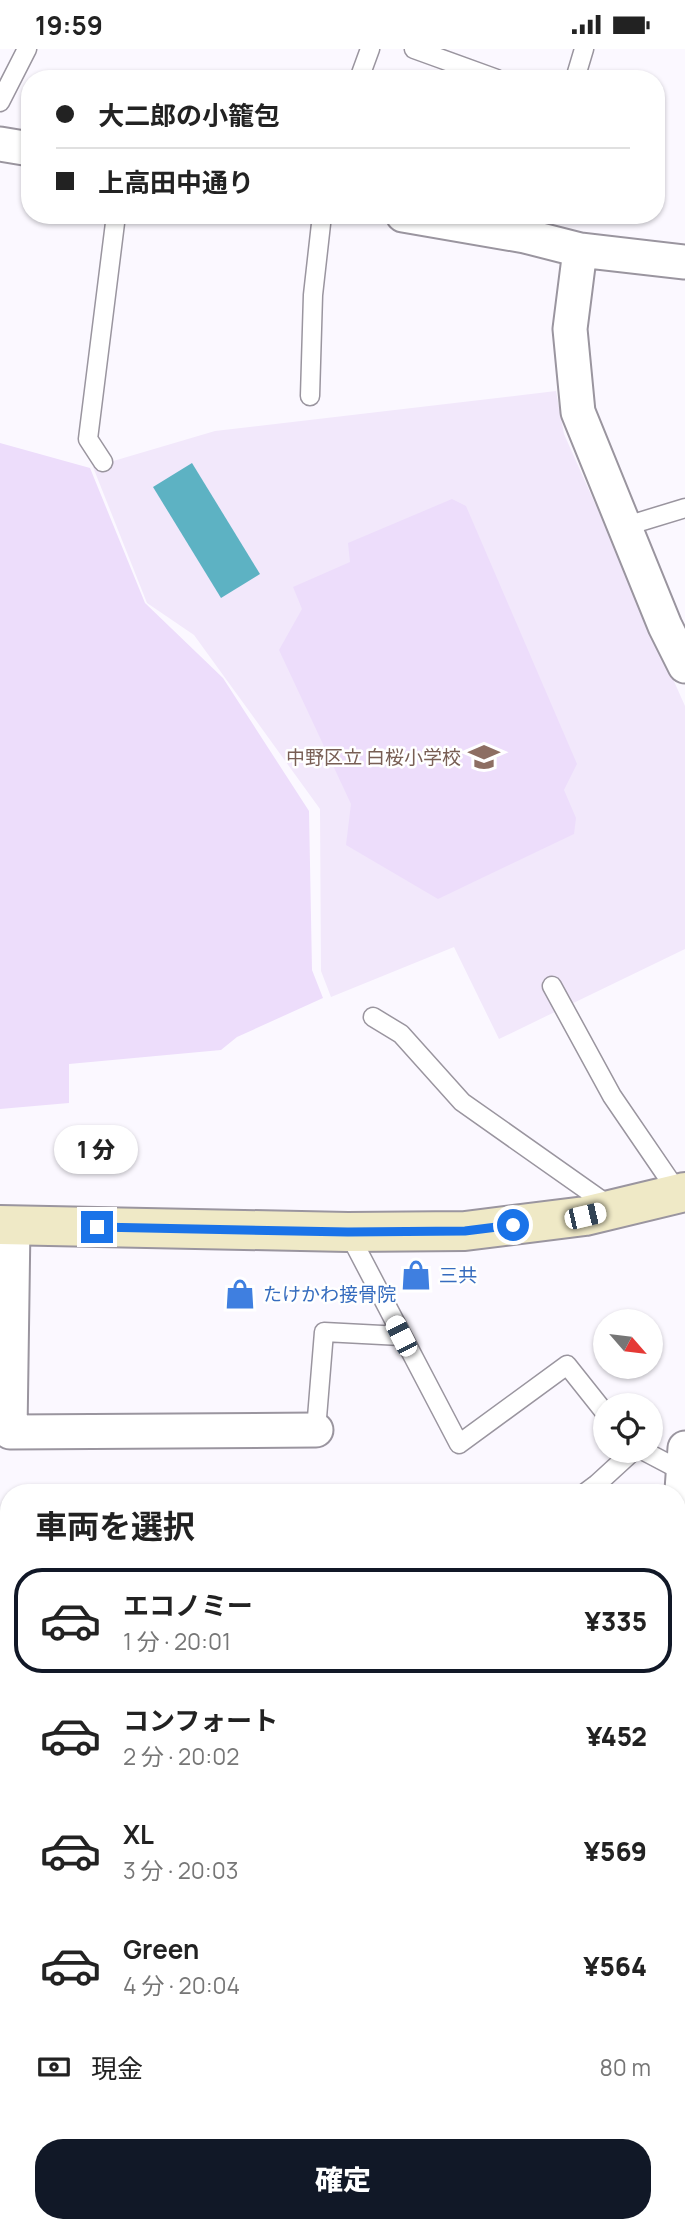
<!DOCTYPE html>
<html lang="ja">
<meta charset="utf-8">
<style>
body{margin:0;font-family:Manrope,"Noto Sans JP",sans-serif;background:#f6f6f6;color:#222;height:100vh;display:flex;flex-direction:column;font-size:26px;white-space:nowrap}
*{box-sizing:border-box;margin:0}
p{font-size:23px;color:#767676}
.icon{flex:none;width:38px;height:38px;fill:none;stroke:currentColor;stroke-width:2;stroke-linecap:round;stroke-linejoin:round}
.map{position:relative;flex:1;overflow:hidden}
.sheet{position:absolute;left:0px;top:1435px;width:686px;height:749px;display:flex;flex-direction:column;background:#fff;border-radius:28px 28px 0 0;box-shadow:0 2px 5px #0004}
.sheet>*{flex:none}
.top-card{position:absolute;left:21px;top:21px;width:644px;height:154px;border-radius:28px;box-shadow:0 2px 5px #0004;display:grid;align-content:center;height:154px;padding:0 35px;background:#fff}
.needle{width:46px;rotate:118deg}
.buttons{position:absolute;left:593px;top:1260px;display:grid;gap:14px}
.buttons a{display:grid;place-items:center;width:70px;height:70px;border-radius:50%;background:#fff;box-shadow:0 2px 5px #0004;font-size:35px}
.end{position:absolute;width:32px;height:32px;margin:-16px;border:9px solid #1a73e8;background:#fff;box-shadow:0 0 0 4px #fff}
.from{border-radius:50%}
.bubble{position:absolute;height:49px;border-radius:24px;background:#fff;box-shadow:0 2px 5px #0004;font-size:23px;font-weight:800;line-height:49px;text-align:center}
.car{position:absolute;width:21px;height:42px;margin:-21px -10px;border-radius:9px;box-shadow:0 0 5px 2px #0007;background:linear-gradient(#fff 24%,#345 0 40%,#fff 0 76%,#345 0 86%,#fff 0)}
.top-card b{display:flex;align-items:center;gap:24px;height:66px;font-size:26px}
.top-card b+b{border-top:2px solid #e0e0e0}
.top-card i{width:18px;height:18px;background:#222}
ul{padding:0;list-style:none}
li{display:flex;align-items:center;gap:21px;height:105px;margin:0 14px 10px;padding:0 21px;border:4px solid transparent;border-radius:28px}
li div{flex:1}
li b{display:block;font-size:26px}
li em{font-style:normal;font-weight:800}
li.current{border-color:#111827}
li>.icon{width:63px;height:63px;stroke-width:1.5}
h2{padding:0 35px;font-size:32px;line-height:84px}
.pay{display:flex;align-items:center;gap:18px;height:77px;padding:0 35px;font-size:26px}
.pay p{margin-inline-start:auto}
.button{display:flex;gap:14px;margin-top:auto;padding:14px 35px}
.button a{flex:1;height:80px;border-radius:28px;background:#111827;color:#fff;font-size:28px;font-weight:800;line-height:80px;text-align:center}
.status{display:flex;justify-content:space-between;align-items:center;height:49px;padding:0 35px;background:#fff;direction:ltr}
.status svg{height:19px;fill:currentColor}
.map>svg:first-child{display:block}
.built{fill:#f2e8fb}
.green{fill:#edddfb}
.water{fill:#5db2c3}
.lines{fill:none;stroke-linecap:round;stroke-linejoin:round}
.lane-casing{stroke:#9a959f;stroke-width:21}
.street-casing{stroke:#9a959f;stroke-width:37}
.secondary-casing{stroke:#9a959f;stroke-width:42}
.lane{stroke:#fff;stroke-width:18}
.street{stroke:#fff;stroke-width:33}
.secondary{stroke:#efe9c6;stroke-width:38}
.route{stroke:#1a73e8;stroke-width:9}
.labels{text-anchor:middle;stroke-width:5;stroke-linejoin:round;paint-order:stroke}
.education-label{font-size:19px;fill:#785e54;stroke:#fff;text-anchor:end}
.shop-label{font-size:19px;fill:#366cbe;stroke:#fff;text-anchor:start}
</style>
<div class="status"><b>19:59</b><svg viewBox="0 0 49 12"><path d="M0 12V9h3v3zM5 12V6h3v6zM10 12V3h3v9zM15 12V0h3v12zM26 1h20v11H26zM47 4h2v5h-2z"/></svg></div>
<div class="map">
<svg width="685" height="2184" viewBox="0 0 685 2184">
<rect width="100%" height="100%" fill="#fbf8ff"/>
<path class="built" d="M556,342L564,385L685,657V900L499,990L454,898L331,948L321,922L320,760L194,586L147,554L93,418L215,382Z"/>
<path class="green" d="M0,394L90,419L145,554L223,629L309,762L312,921L323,949L237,988L221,1001L69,1015V1054L0,1060Z
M452,450L466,457L577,715L564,741L576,769L574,785L438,850L346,796L351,755L279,601L302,560L293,538L350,513L348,494Z"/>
<path class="water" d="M192,414L260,525L221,549L153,438Z"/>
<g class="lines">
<g class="lane-casing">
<path id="lane" d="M414,0L497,30
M359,30L370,0
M575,30L584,0
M0,53L27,0
M310,347L313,246L322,166
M103,413L88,390L116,166
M623,478L685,459
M552,937L612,1047L679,1145
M373,968L401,985L462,1053L611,1158
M348,1183L459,1395L567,1316L606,1365
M316,1381L324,1283L401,1287
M644,1402L682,1422
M585,1444L597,1435L633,1402
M206,2184L215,2175"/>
</g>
<g class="street-casing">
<path id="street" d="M0,95L30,100
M403,166L525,187L580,201L685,213
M580,201L570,280L578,363L665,577L685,617
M13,1176L10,1383L316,1381
M677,1457L682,1441L685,1399
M0,1625L9,1624
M0,1980L9,1977
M228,2175L232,2184
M558,2184V2175"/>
</g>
<g class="secondary-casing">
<path id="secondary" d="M0,1176L348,1183L465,1182L585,1167L685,1143"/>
</g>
<use href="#lane" class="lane"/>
<use href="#street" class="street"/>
<use href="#secondary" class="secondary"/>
</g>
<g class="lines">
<path class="route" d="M97,1178L348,1183L465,1182L513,1176"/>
</g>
<defs>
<g id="school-bare" transform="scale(2.415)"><path d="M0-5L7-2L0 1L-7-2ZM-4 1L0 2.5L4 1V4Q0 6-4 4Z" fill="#8d6e63" stroke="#fff" stroke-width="2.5" paint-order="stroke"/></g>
<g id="shop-bare" transform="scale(2.415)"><path d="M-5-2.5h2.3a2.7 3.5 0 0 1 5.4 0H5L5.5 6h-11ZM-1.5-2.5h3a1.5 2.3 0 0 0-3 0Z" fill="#3f7fe0" stroke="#fff" stroke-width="2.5" paint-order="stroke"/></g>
</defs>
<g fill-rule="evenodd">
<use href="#school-bare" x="484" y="708"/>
<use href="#shop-bare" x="416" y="1226"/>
<use href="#shop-bare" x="240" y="1245"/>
</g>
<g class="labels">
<g class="education-label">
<text x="461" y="715">中野区立 白桜小学校</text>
</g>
<g class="shop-label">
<text x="439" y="1233">三共</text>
<text x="263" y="1252">たけかわ接骨院</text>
</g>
</g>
</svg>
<div class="buttons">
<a><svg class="needle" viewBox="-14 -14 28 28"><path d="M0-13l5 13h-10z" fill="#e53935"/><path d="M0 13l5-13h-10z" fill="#767676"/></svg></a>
<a><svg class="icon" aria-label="locate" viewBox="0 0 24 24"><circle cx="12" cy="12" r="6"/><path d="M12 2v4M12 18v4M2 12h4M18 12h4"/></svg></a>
</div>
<i class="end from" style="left:513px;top:1176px"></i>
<i class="end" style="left:97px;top:1178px"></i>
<div class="bubble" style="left:54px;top:1076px;width:84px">1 分</div>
<i class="car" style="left:585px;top:1167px;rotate:77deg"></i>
<i class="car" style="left:401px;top:1287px;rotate:333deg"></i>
<div class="top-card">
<b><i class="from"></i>大二郎の小籠包</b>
<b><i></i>上高田中通り</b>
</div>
<section class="sheet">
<h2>車両を選択</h2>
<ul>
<li class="current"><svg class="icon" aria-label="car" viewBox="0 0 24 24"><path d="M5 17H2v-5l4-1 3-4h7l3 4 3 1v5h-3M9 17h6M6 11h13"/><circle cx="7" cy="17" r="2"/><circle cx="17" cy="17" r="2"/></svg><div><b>エコノミー</b><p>1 分 · 20:01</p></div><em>¥335</em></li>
<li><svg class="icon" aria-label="car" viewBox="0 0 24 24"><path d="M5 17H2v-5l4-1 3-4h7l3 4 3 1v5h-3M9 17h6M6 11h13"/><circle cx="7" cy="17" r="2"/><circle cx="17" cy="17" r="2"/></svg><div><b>コンフォート</b><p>2 分 · 20:02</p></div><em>¥452</em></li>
<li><svg class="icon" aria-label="car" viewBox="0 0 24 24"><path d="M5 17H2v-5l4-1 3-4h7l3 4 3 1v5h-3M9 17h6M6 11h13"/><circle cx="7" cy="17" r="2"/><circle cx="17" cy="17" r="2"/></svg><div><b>XL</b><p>3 分 · 20:03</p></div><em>¥569</em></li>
<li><svg class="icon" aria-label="car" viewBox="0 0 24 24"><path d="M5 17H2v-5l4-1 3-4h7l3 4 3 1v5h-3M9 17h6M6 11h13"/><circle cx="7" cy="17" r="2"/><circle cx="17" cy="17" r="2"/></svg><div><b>Green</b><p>4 分 · 20:04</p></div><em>¥564</em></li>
</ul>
<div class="pay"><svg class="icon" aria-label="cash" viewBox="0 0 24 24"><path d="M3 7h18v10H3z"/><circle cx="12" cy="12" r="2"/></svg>現金<p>80 m</p></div>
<div class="button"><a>確定</a></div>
</section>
</div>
